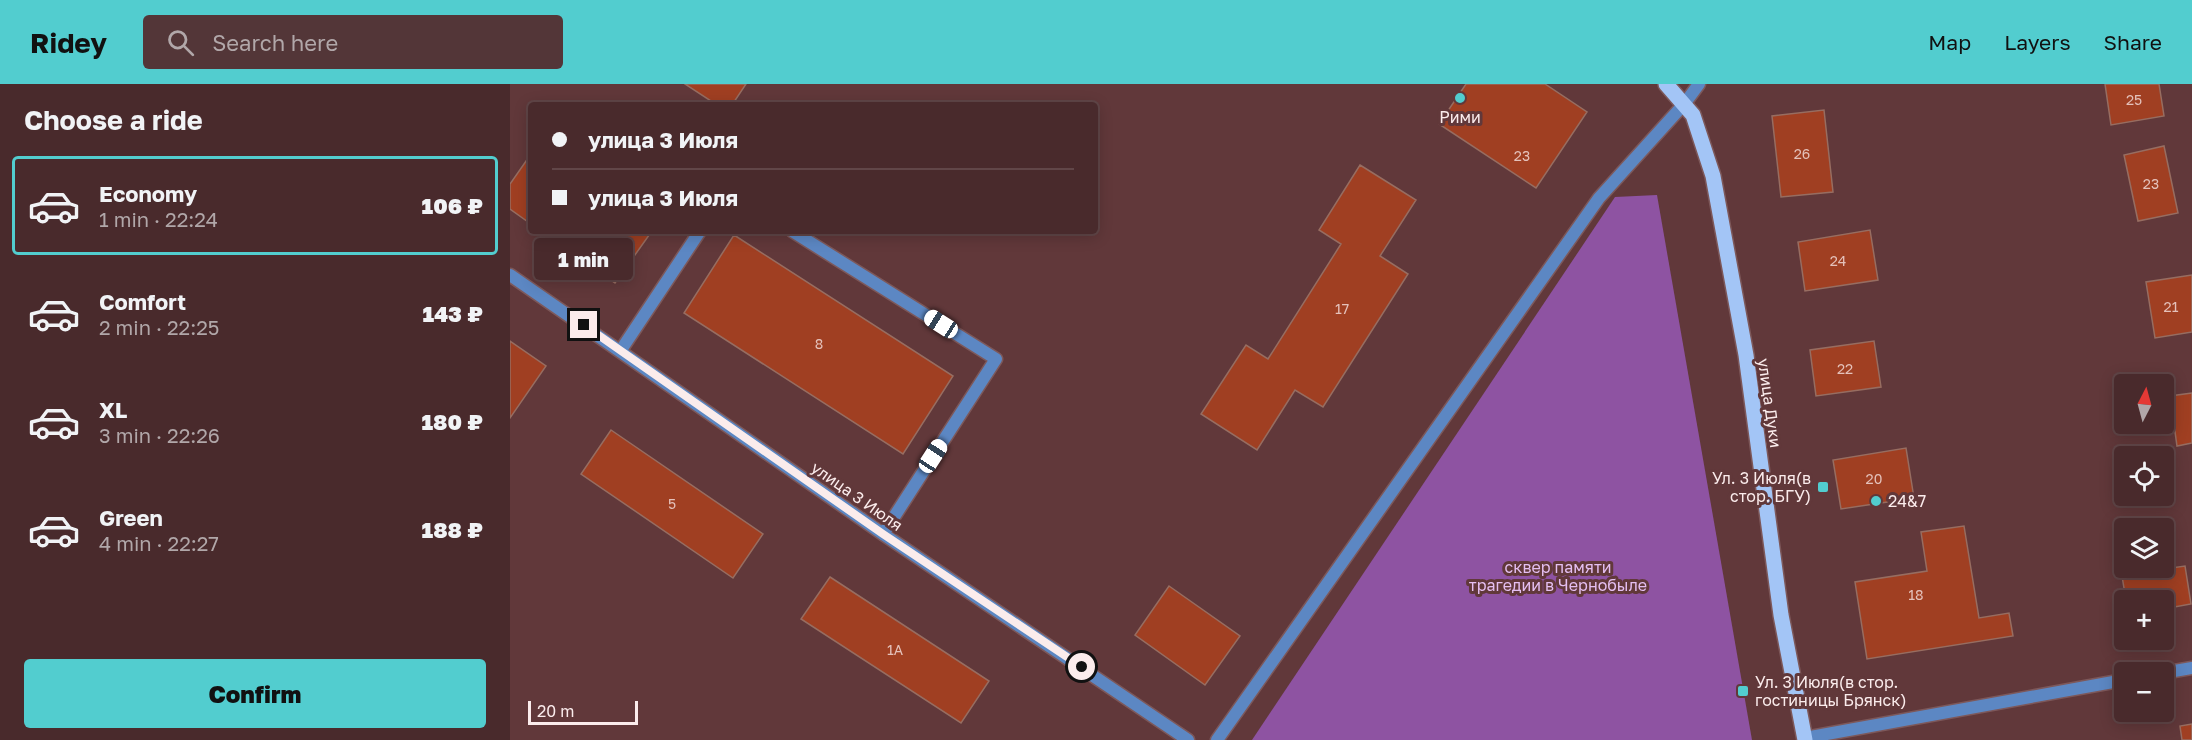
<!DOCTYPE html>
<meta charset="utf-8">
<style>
body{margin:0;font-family:"Golos Text",sans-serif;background:#533638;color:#f1f3f6;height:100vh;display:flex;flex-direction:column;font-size:22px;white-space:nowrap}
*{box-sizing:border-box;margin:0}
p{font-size:20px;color:#b1a7a9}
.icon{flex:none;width:33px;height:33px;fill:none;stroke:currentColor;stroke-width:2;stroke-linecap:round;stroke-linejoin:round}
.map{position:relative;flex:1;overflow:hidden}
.details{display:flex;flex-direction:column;background:#492a2c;width:510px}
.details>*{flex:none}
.banner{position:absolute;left:18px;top:18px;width:570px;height:132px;border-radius:6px;box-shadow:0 3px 15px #0003,0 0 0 2px #614648;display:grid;align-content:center;height:132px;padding:0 24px;background:#492a2c}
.needle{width:39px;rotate:6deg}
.buttons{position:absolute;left:1604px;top:290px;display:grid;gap:12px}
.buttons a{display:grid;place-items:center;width:60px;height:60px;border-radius:6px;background:#492a2c;box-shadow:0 3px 15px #0003,0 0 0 2px #614648;font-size:30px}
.scale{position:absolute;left:18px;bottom:15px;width:110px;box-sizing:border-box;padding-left:6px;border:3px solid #fbecec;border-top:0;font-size:16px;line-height:21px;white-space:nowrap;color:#fbecec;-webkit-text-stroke:4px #61383a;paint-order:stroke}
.end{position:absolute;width:27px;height:27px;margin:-14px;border:8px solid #fbecec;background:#111;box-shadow:0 0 0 3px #111}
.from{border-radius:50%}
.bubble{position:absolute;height:42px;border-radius:6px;background:#492a2c;box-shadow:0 3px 15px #0003,0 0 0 2px #614648;font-size:20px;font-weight:800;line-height:42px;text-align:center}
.car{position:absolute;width:18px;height:36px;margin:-18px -9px;border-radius:8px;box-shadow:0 0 4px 2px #0007;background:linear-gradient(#fff 24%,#345 0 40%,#fff 0 76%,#345 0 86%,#fff 0)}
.banner b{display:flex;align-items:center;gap:21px;height:57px;font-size:22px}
.banner b+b{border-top:2px solid #614648}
.banner i{width:15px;height:15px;background:#f1f3f6}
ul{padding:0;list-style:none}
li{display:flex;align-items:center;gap:18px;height:99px;margin:0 12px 9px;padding:0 12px;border:3px solid transparent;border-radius:6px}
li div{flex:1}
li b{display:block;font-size:22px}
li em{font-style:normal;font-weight:800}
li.on{border-color:#52cdcf}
li>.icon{width:54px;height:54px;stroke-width:1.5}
h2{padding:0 24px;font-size:27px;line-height:72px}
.button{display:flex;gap:12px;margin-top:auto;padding:12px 24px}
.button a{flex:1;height:69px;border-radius:6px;background:#52cdcf;color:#111;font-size:24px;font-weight:800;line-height:69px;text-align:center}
header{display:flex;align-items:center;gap:36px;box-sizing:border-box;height:84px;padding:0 30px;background:#52cdcf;color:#111}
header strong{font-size:28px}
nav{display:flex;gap:33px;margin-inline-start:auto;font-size:21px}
.search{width:420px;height:54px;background:#533638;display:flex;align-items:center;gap:15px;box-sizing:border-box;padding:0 21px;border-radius:6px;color:#b1a7a9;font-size:22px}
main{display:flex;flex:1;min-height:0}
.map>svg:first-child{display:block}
.green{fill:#8e53a2}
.building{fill:#a03f22;stroke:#976d61;stroke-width:1.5}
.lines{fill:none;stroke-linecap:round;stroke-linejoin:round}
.lane-casing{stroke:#7d585a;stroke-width:15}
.street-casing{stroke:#7d585a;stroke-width:15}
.primary-casing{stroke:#7d585a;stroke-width:18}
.lane{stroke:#5c87c3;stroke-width:12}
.street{stroke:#5c87c3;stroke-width:12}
.primary{stroke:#a3c5f6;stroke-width:15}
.route{stroke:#fbecec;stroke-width:8}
.poi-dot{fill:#52cdcf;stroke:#61383a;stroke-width:2}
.labels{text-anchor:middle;stroke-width:6;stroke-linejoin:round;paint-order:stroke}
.number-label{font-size:14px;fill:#e4c1ba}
.poi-label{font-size:16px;fill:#fbecec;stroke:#61383a;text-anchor:start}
.street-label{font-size:16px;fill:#fbecec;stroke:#61383a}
.park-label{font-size:16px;fill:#e5bff2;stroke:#61383a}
</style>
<header>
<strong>Ridey</strong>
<div class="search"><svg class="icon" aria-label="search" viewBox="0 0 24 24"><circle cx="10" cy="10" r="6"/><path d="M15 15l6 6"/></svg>Search here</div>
<nav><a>Map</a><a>Layers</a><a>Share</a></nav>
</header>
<main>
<section class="details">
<h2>Choose a ride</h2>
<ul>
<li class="on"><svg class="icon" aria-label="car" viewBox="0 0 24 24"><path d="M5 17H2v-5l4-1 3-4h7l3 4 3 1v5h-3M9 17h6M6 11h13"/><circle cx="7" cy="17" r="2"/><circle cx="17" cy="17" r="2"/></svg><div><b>Economy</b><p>1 min · 22:24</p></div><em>106 ₽</em></li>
<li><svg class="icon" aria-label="car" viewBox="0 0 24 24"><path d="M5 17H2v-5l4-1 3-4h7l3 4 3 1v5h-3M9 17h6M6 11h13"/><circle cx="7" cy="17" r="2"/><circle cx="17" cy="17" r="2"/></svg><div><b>Comfort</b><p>2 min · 22:25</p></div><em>143 ₽</em></li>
<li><svg class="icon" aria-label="car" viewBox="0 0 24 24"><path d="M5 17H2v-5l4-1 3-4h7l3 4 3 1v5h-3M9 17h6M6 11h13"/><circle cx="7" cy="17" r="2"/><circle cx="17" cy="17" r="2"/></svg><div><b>XL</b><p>3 min · 22:26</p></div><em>180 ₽</em></li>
<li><svg class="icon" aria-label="car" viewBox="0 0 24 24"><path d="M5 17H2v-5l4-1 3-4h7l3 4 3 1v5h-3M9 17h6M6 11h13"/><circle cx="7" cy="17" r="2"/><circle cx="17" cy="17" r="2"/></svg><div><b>Green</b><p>4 min · 22:27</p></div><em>188 ₽</em></li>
</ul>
<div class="button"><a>Confirm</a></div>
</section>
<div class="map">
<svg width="1682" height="656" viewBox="0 0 1682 656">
<rect width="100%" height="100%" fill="#61383a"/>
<path class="green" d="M1147,111L1242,656H742L1105,113Z"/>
<path class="building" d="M175,0H236L222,21H207Z
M956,0H1035L1077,28L1026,104L929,40Z
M1595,0H1649L1654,32L1601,41Z
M1314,26L1323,108L1271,113L1262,32Z
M1654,62L1668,129L1628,137L1614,71Z
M21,70V140L0,125V100Z
M850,81L906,116L870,172L898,190L813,323L785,306L747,366L691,330L736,261L758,275L831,160L809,146Z
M1360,146L1368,196L1295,207L1288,158Z
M31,147H142L105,199Z
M224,151L443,292L393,370L174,229Z
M1682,191V248L1645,254L1636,198Z
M0,257L36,282L0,334Z
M1364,257L1371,303L1306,312L1300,266Z
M1682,309V359L1667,362L1660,312Z
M101,346L253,450L223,494L71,390Z
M1396,364L1404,414L1331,425L1323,376Z
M1454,442L1469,534L1499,529L1503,552L1357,575L1345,498L1417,487L1411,448Z
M1614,479V483H1646L1647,486L1675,482L1681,520L1653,525V516H1616L1610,480Z
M320,493L479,597L451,639L291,535Z
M659,502L730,552L695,601L625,551Z
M1682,640V656H1672L1670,642Z"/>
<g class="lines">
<g class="lane-casing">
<path id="lane" d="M282,147L486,275L373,450
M111,266L190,147
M707,656L1089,114L1175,19"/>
</g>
<g class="street-casing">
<path id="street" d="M1175,19L1189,0
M0,191L373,450L678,656
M1653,589L1682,584
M1295,654L1614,596"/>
</g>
<g class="primary-casing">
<path id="primary" d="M1156,0L1183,31L1203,92L1236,271L1271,531L1295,656"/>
</g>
<use href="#lane" class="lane"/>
<use href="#street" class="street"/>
<use href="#primary" class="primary"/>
</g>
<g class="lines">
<path class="route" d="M74,241L373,450L572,583"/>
</g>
<g class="poi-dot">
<circle cx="950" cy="14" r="6"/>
<rect x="1307" y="397" width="12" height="12" rx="3"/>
<circle cx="1366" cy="417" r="6"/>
<rect x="1227" y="601" width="12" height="12" rx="3"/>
</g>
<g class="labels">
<g class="number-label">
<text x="1624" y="21">25</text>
<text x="1292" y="75">26</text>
<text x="1012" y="77">23</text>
<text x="1641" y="105">23</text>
<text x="1328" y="182">24</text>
<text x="1661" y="228">21</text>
<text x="832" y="230">17</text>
<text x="309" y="265">8</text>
<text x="1335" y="290">22</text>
<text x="1364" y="400">20</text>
<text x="162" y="425">5</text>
<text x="1406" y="516">18</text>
<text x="385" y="571">1А</text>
</g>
<g class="poi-label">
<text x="950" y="39" text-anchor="middle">Рими</text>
<text x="1301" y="400" text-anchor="end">Ул. 3 Июля(в<tspan x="1301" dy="18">стор. БГУ)</tspan></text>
<text x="1378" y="423">24&amp;7</text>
<text x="1245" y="604">Ул. 3 Июля(в стор.<tspan x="1245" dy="18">гостиницы Брянск)</tspan></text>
</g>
<g class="street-label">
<text transform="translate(1260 319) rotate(82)" y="6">улица Дуки</text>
<text transform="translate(347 412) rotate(35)" y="6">улица 3 Июля</text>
</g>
<g class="park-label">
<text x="1048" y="489">сквер памяти<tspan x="1048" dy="18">трагедии в Чернобыле</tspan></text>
</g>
</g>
</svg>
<div class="buttons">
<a><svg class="needle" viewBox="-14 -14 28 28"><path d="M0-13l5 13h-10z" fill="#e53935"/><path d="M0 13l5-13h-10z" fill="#b1a7a9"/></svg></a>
<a><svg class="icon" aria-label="locate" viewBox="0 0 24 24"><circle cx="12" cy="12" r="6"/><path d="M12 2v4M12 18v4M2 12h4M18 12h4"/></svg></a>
<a><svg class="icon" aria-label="layers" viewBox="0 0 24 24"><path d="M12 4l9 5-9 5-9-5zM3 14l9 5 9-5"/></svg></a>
<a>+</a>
<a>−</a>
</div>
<div class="scale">20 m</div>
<i class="end from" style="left:572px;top:583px"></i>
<i class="end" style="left:74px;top:241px"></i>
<div class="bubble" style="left:24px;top:154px;width:99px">1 min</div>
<i class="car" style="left:431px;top:240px;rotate:302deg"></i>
<i class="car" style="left:423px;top:372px;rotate:33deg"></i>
<div class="banner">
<b><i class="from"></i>улица 3 Июля</b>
<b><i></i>улица 3 Июля</b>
</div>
</div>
</main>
